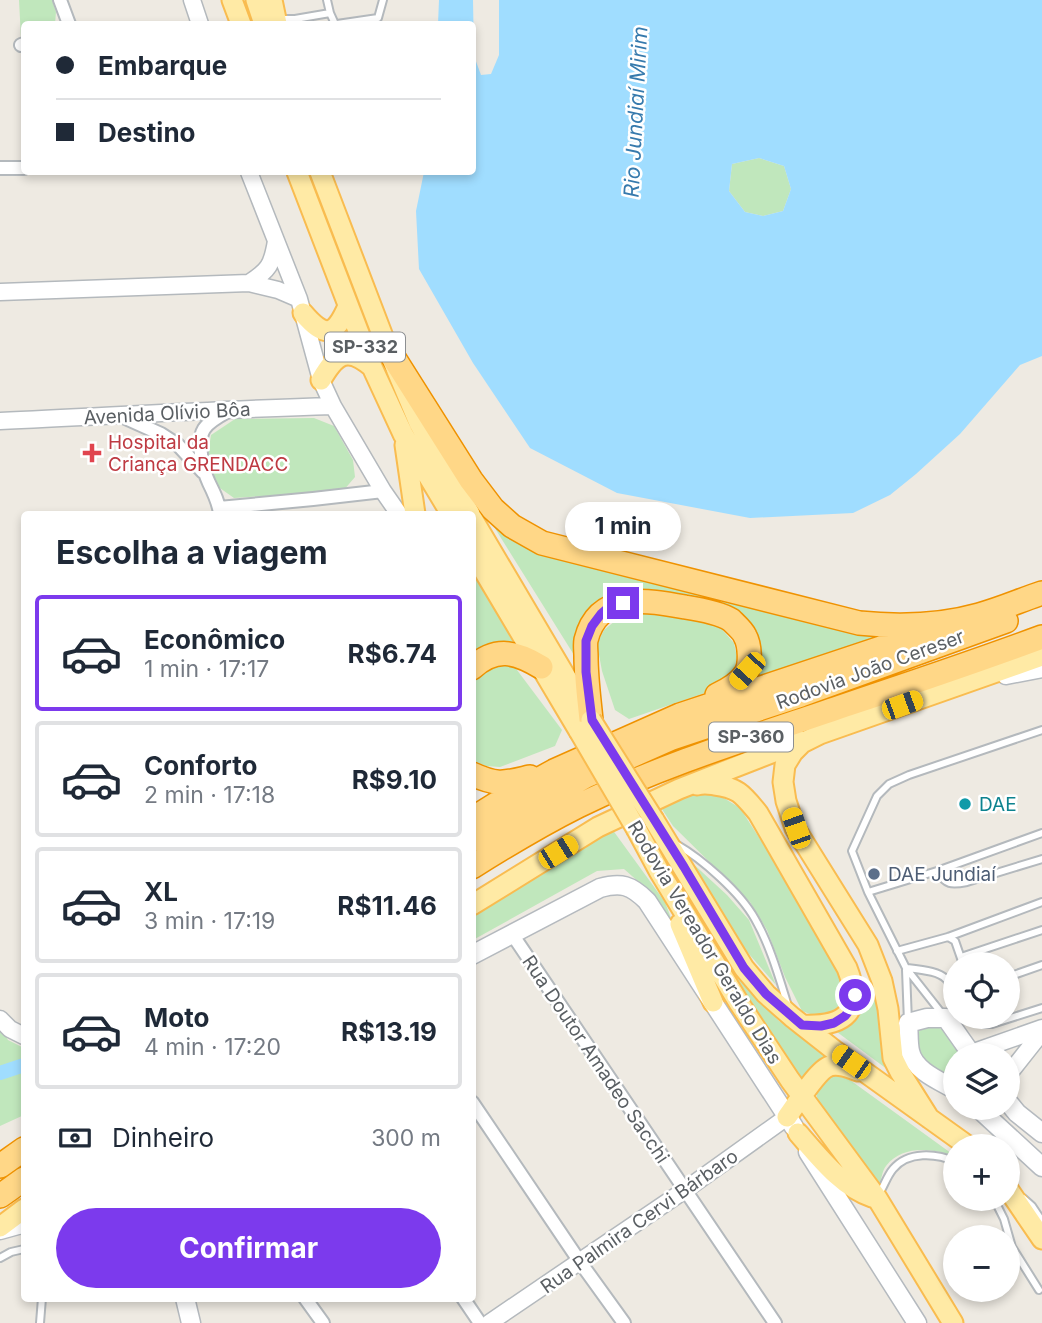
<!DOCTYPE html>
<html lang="pt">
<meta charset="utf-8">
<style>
body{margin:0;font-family:Inter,sans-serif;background:#f2f2f3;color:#1f2937;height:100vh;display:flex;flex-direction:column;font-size:26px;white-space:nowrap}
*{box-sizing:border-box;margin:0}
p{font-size:23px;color:#747a83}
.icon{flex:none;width:38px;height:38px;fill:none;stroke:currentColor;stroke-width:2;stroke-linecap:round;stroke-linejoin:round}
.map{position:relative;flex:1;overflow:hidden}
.sheet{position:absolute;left:21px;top:511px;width:455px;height:791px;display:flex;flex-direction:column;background:#fff;border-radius:7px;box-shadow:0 4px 10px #0003}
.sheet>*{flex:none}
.guide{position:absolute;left:21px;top:21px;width:455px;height:154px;border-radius:7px;box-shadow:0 4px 10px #0003;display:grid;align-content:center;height:154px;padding:0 35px;background:#fff}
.controls{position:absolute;left:943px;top:952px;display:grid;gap:14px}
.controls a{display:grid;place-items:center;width:77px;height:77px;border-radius:50%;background:#fff;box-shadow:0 4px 10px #0003;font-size:35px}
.end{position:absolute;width:32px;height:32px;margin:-16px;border:9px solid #7c3aed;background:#fff;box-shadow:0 0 0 4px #fff}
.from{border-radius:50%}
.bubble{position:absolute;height:49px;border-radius:24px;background:#fff;box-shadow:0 4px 10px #0003;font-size:23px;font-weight:700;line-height:49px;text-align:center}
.car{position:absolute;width:21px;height:42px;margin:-21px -10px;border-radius:9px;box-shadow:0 0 5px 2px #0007;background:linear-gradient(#f5c518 24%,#345 0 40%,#f5c518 0 76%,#345 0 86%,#f5c518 0)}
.guide b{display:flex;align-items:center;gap:24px;height:66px;font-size:26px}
.guide b+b{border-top:2px solid #e0e1e3}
.guide i{width:18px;height:18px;background:#1f2937}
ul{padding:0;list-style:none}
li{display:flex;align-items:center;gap:21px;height:116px;margin:0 14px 10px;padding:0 21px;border:4px solid #e0e1e3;border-radius:7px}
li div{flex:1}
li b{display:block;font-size:26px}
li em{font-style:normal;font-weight:700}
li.current{border-color:#7c3aed}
li>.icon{width:63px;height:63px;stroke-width:1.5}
h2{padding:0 35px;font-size:32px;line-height:84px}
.pay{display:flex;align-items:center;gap:18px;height:77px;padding:0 35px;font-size:26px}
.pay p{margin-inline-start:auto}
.primary-button{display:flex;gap:14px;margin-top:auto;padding:14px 35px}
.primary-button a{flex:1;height:80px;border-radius:42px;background:#7c3aed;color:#fff;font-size:28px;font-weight:700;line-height:80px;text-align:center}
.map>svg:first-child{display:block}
.green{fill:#c0e7bc}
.water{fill:#a0ddff;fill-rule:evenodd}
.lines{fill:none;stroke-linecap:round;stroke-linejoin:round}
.canal{stroke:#a0ddff;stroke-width:14}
.service-casing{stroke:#b4b9bd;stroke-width:10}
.minor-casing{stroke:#b4b9bd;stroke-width:16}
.tertiary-casing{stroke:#b4b9bd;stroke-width:19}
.secondary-casing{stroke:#b5babf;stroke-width:21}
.primary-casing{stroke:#f9bc50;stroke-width:23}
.motorway-casing{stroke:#ef9200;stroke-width:26}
.service{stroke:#fff;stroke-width:6}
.minor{stroke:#fff;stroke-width:12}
.tertiary{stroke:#fff;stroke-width:16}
.secondary{stroke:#fff;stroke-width:18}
.primary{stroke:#ffeaa5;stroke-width:19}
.motorway{stroke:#ffd787;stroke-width:23}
.primary-bridge-casing{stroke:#f9bc50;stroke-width:23;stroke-linecap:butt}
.primary-bridge{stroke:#ffeaa5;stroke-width:19}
.route{stroke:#7c3aed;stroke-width:9}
.health-dot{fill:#e0444e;stroke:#fff;stroke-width:2.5}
.culture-dot{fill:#0f9aa8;stroke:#fff;stroke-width:2.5}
.service-dot{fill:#5c6f8a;stroke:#fff;stroke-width:2.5}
.labels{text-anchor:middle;stroke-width:5;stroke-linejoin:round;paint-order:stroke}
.shield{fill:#fff;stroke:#8c8f92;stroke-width:2}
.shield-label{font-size:18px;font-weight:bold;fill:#5a5f63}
.street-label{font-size:19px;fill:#5a5f63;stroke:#fff}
.health-label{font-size:19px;fill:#be3a42;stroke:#fff;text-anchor:start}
.culture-label{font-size:19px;fill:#0d838f;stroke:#fff;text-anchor:start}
.service-label{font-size:19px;fill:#4e5e75;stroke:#fff;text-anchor:start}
.water-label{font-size:21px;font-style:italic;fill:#367aad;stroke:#fff}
</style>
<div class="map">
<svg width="1042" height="1323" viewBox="0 0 1042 1323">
<rect width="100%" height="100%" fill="#eeeae2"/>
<path class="green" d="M19,0H52L56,12L55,24H24V39H21Z
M759,158L784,166L791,189L783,211L763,216L745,212L729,191L732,164Z
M314,418L334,426L353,460L355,477L343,491L234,498L217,486L207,460L211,435L235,419Z
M491,522L820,625L885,638L754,678L762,665L761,647L753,626L736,612L649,589L605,596L585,615L577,638L579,663Z
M472,564L517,641L490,646L472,657Z
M643,611L698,621L720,627L734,643L737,657L734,670L722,687L629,719L615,710L602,671L597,644L604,630L621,616Z
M508,658L562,730L555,746L500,767L486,766L472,760V672Z
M685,789L714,792L740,808L837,959C841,975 849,997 835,1010C831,1014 823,1015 818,1017L802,1011L785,977L767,930L750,902L673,826L656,800Z
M612,829L665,902L681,945L649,891L624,869L597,871L473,940L472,908Z
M689,860L727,895L749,920L776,985L742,946Z
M875,968L880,994L878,1018L882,1057L899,1078L837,1032L857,1017L869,995Z
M730,970L779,1021L833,1059C816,1064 810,1067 800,1082Z
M925,1026C950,1027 952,1035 963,1055H956L955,1082L915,1056L916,1034Z
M0,1027L8,1040L24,1048V1115L0,1126Z
M837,1075L850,1080L955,1156C933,1149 903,1144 886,1166C882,1171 881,1181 879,1187L818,1104L816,1089L826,1078Z"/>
<path class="water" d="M439,0H473L474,56L481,75L491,74L499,55V0H1042V356L1020,365L960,434L916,474L890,495L853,513L750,518L617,493L530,448L473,363L419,269L416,211L424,172H472V24H438ZM759,158L784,166L791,189L783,211L763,216L745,212L729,191L732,164Z"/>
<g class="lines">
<path class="canal" d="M0,1073L24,1065"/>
<g class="service-casing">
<path id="service" d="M327,0L330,13L335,24
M278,19H295L330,13
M337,24L378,18L383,0
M676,844C702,859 740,892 755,919C770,945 779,977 788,1006
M937,871C946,885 951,885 967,882L1042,859
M868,892L937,871L1042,833
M948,937L955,941L963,964
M897,951L948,937L1042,902
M961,957L1042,930
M907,968C949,973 953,975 954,1019
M906,970L908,1022
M1008,977L1042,965
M943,1015L906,968L868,892L852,851L877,796L889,784L909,775L1042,730
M978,1017L983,1024H992L1042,1008
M879,1194C884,1186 887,1176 893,1169C908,1151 936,1153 956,1162
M1023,1198L1032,1206L1042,1221
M994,1199L1004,1219L1012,1247L1039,1290
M0,1258L11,1252L24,1249
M40,1323L42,1298"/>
</g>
<g class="minor-casing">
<path id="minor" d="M60,0L69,24
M21,45L24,44
M0,168H24
M121,416L161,434L178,445L203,472
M219,508L313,499L383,491
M220,514C219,503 214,493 209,483C203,470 196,442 204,429C209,421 221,415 230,410
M512,934L775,1323
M472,1102L580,1262L624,1323
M305,1298L323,1323
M463,1298L480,1323"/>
</g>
<g class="tertiary-casing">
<path id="tertiary" d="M192,0L200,24
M249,172L299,299L321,380L333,406L383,491L399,514
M249,283C269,270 272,265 276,241
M0,292L249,283L278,290L299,299
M0,421C111,416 222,409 333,406
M0,1019L10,1029L24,1036
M971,1053L1042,1028
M1008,1075L1042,1032
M489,1323L685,1190L787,1117"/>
</g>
<g class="secondary-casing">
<path id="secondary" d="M1006,675L1042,668
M472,955L600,888C621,882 631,885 647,901L794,1127
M956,1090C940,1081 914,1071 910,1051C908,1042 909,1032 908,1023L927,1018H946L972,1055
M1008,1102L1017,1113L1042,1133
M978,1108L1042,1167
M808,1152L917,1323
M0,1230L18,1225L24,1224
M185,1298L191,1323"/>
</g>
<g class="primary-casing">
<path id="primary" d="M232,0L241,24
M256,0L264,24
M272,0L277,24
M297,172L372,367L403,434L451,514
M320,172L387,347L419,423L470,514
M303,313C325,339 335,336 348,306
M321,380C336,354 347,346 372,367
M405,445L415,514
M472,518L589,716
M472,551L579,731
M697,785C704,783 708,784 715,785C739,788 743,795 758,813L847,968C864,1011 846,1027 802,1025
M654,820L744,968L766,994L792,1017L834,1050L968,1146
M637,830L659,871L739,1003L790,1080L877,1198L953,1323
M472,905L598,827L679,789L802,741
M680,924L713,1002
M787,1117C796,1105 818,1069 830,1066C840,1063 849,1068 858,1071
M929,1118L900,1072L893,1058L888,1009L882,981L868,945L795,828L786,801L783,782L785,765L793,752L802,743L820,734L1042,656
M798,1133C819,1157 842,1187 872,1197
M1008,1189L1042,1239
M0,1227L24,1209"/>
</g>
<g class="motorway-casing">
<path id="motorway" d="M387,347L471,480L493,509L512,526L542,543L859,623C899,627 940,626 979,615C1001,609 1021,600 1042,593
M472,668C496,646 516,652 541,667
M591,720C589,699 586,678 586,656C586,651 585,645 586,640C598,591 648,600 685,607C698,609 720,613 731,620C735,624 743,631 745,636C750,645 751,664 746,673C739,684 728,690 717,695
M472,774C498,786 504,783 530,777
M472,819L509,796L554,771L680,715L929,632
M472,840L586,776L672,738L801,695L1006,621
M472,867C507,845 542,824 578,806C664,764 756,736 846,705C912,683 977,661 1042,637
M0,1166L24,1149
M0,1196L24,1179"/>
</g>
<use href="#service" class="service"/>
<use href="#minor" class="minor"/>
<use href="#tertiary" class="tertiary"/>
<use href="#secondary" class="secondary"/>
<use href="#primary" class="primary"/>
<use href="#motorway" class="motorway"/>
<g class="primary-bridge-casing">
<path id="primary-bridge" d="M591,720L654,820
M579,731L637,830"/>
</g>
<use href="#primary-bridge" class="primary-bridge"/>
</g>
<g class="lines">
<path class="route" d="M623,603L609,607L601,614L592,626L586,641V672L592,720L684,867L744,968L766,994L802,1025L821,1026L834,1023L845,1016L852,1007L855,995"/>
</g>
<path class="health-dot" d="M88.5 442.5h7v7h7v7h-7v7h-7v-7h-7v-7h7z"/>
<circle class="culture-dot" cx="965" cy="804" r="7"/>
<circle class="service-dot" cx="874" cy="874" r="7"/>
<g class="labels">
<g class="shield">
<rect x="325" y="332.5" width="80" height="29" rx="5"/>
<rect x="709" y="722.5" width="84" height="29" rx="5"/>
</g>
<g class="shield-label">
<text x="365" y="353">SP-332</text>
<text x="751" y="743">SP-360</text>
</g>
<g class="street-label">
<text transform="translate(167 413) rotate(-3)" y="7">Avenida Olívio Bôa</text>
<text transform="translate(870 669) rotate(-20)" y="7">Rodovia João Cereser</text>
<text transform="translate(705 942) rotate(59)" y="7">Rodovia Vereador Geraldo Dias</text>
<text transform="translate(596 1059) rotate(56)" y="7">Rua Doutor Amadeo Sacchi</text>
<text transform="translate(639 1221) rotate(-35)" y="7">Rua Palmira Cervi Bárbaro</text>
</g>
<g class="health-label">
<text x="108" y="449">Hospital da<tspan x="108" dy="22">Criança GRENDACC</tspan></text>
</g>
<g class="culture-label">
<text x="979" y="811">DAE</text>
</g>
<g class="service-label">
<text x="888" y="881">DAE Jundiaí</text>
</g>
<g class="water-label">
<text transform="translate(636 112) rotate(-87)" y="7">Rio Jundiaí Mirim</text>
</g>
</g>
</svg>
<div class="controls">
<a><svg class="icon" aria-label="locate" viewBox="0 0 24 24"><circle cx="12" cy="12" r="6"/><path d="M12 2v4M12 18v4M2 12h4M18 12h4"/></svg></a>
<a><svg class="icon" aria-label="layers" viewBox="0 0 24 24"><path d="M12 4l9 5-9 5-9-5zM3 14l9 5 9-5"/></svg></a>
<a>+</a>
<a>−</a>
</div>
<i class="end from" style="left:855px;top:995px"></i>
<i class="end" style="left:623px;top:603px"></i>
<div class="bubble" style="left:565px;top:502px;width:116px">1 min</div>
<i class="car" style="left:747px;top:671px;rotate:222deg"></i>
<i class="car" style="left:902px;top:705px;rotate:70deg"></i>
<i class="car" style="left:796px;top:828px;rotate:341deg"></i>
<i class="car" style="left:558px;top:852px;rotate:58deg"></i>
<i class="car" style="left:851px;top:1062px;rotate:305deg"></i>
<div class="guide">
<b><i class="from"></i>Embarque</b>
<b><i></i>Destino</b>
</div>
<section class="sheet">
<h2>Escolha a viagem</h2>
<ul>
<li class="current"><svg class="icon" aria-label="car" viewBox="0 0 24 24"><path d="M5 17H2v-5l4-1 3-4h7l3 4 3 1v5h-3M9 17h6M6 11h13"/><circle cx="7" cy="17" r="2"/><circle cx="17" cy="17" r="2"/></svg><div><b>Econômico</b><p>1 min · 17:17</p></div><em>R$6.74</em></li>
<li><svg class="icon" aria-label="car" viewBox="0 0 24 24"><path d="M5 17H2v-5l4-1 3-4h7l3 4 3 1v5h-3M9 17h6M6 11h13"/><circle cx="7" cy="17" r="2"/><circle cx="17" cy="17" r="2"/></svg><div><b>Conforto</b><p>2 min · 17:18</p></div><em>R$9.10</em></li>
<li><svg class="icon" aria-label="car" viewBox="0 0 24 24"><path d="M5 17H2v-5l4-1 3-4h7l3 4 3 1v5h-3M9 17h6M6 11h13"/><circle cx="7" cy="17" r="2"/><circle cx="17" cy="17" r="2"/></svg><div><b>XL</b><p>3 min · 17:19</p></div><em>R$11.46</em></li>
<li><svg class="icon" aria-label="car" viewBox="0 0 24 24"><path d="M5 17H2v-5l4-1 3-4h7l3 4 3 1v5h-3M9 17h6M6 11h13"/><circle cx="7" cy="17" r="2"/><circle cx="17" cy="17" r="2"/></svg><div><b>Moto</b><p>4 min · 17:20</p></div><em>R$13.19</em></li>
</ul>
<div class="pay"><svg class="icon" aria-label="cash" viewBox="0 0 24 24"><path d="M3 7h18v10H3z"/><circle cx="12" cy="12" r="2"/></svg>Dinheiro<p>300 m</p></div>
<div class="primary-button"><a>Confirmar</a></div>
</section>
</div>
